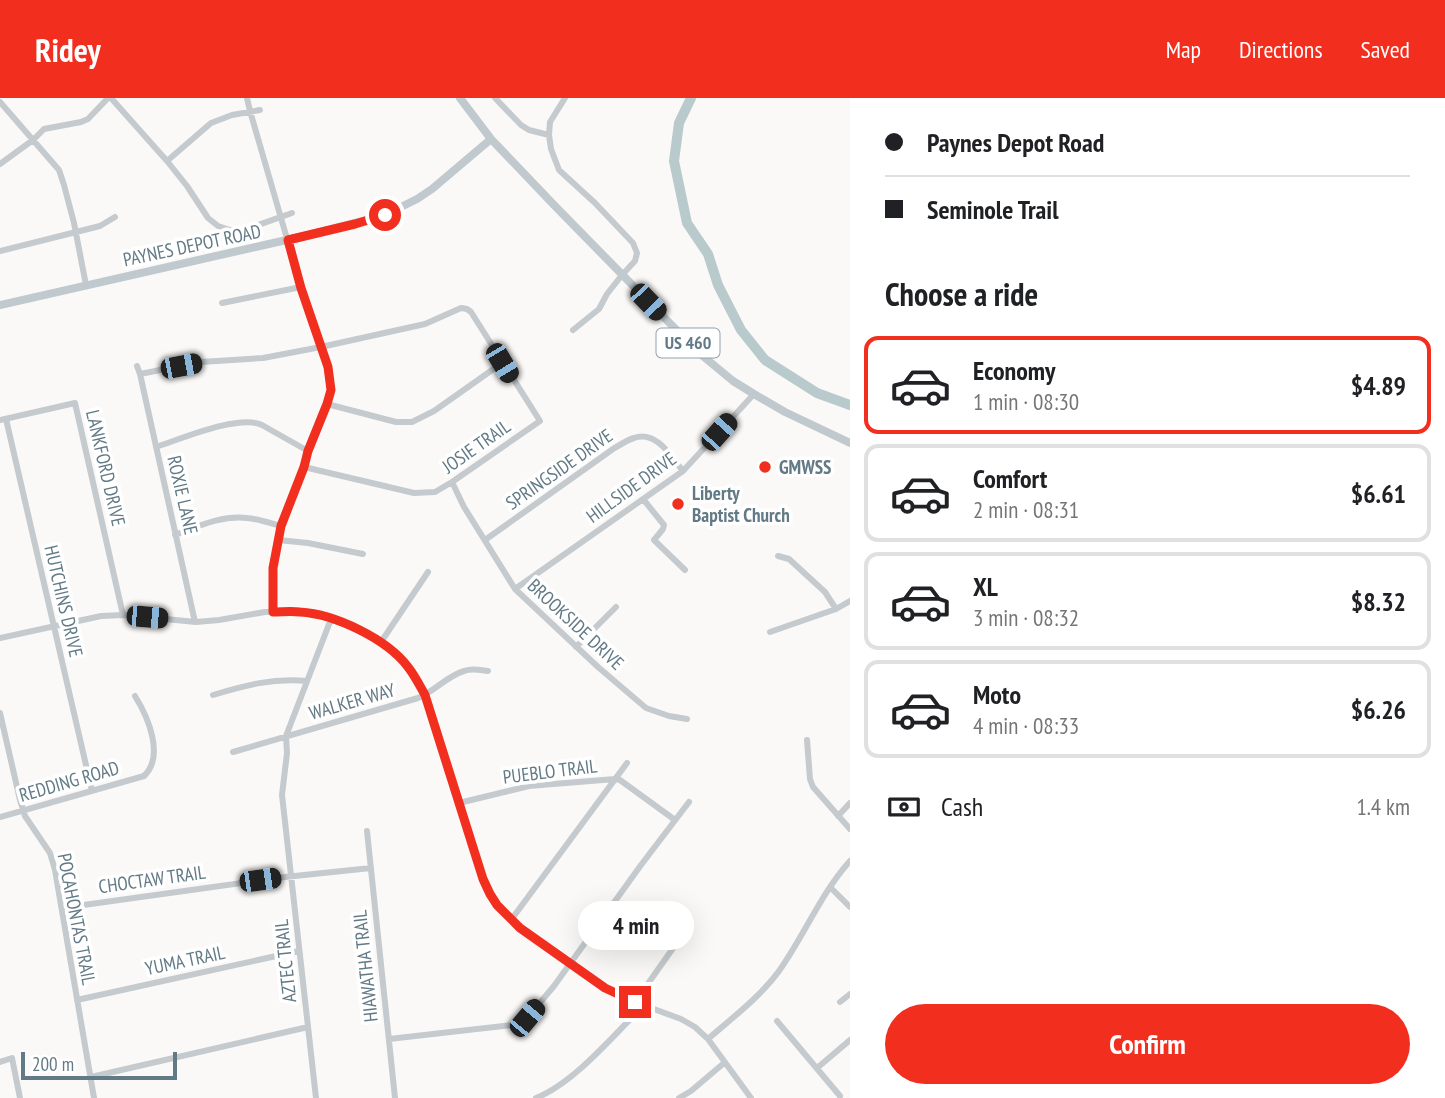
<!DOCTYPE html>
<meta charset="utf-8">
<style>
body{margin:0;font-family:"PT Sans Narrow",sans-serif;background:#f6f6f6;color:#202124;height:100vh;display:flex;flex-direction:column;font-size:26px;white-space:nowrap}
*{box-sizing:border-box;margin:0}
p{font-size:23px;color:#757577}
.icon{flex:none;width:38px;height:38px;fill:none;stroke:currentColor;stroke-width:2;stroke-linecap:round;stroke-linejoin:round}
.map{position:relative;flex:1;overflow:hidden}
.panel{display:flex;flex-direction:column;background:#fff;width:595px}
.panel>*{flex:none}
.hud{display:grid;align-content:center;height:154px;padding:0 35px;background:#fff}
.scale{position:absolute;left:21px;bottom:18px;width:156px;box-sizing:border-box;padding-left:7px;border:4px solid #627a85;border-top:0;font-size:19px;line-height:24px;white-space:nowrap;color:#627a85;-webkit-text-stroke:5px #fff;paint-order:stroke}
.end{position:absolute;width:32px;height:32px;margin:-16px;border:9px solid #f22e1f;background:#fff;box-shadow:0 0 0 4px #fff}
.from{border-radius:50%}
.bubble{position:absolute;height:49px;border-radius:24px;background:#fff;box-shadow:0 7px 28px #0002;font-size:23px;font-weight:800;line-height:49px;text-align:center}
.car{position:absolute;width:21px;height:42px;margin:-21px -10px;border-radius:9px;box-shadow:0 0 5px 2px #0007;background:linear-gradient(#222 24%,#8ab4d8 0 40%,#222 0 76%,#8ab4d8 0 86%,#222 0)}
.hud b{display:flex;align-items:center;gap:24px;height:66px;font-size:26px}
.hud b+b{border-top:2px solid #e0e0e0}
.hud i{width:18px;height:18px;background:#202124}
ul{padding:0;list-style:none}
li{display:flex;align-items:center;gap:21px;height:98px;margin:0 14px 10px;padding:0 21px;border:4px solid #e0e0e0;border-radius:14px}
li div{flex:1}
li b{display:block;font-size:26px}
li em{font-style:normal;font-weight:800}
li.selected{border-color:#f22e1f}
li>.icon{width:63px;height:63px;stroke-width:1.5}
h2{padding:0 35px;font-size:32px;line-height:84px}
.pay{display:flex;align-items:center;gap:18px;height:77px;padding:0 35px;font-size:26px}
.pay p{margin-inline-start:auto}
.primary-button{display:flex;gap:14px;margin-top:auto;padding:14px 35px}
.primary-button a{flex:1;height:80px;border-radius:42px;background:#f22e1f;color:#fff;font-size:28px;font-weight:800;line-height:80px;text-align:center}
header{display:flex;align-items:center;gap:42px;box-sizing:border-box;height:98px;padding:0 35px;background:#f22e1f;color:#fff}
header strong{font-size:33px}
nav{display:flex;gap:38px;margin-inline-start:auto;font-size:24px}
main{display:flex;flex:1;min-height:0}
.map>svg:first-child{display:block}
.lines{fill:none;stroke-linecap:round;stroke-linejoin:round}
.river{stroke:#b9cacc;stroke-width:10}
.minor{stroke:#c4cacd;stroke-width:6}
.major{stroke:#bfc9ce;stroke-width:8}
.route{stroke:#f22e1f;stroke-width:9}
.poi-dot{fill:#f22e1f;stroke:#fff;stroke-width:2.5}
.labels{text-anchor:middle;stroke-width:7;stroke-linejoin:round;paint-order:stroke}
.shield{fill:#fff;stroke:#91a2aa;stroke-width:2}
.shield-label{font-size:18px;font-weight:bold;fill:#627a85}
.street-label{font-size:19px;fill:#627a85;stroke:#fff}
.poi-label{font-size:19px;font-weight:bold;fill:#627a85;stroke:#fff;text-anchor:start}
</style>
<header>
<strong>Ridey</strong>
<nav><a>Map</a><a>Directions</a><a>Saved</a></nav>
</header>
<main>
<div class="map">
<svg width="850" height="1000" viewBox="0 0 850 1000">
<rect width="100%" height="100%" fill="#faf9f7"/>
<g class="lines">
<path class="river" d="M691,0L679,25L674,63L687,125L708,156L718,187L741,232L765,262L817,295L850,307"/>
<path class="minor" d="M111,0L167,63L187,88L208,120L218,128L230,132H244L292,115
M247,0L250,13L301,189L328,269L331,292L327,306L308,353L304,369L281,428L273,470V514
M495,0L521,27L529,32L549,37
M565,0L550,24L549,37L551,51L559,72L595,105L633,145L637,155L635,163L622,177L607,196L599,211L573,232
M0,4L59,72L64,87L74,125L86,187
M167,63L211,25L232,17L260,12
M0,66L33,42L44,31L81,24L88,21L108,0
M0,153L100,128L115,119
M222,205L301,189
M137,268L140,276L201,264L263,260L321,249L425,226L461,210L467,211L471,214L540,323L452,384L435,394L414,395L304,369
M140,276L195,524
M327,306L396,324H412L434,313L502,265
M6,321L92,693
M0,322L75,305L123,517
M156,349C181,341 239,316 262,327L308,353
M452,384L464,409L515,491L598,569L646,610L669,618L687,621
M643,401L664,427L663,431L654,442L685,472
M175,437C199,428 222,417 247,420C259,421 270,425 281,428
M278,442L308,445L363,456
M485,442L613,351C620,347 627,342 634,340C656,332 671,358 683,373
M778,458L789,461L825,494L836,511
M515,491L683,373L754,296
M770,534L836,511L850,503
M0,540L101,518L123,517L196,524L219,522L265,514H302L322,518L354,530L381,544L393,553L409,570L425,597L483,781L490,796L505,816L520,830L570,865L605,890L635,904L681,921L695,929L708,941L751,1000
M381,544L428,474
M576,549L616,509
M213,597C246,587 272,580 307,583
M0,615L20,702L25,718L50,755L55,772L94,1000
M807,642L810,681L813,689L850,731
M233,654L418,600C435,593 447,578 464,573C472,570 480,572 488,573
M459,705L529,688L615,681L620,682L675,722
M838,718L850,705
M0,719L144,678C165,658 148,619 135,598
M367,733L395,1000
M830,789L850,809
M62,810L285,779L371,770
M511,822L627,665
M77,902L299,853
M635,904L688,829
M840,904L850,896
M777,923L840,998
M389,941L512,927L527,920L554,888L641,767L689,704
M708,941C732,920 760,899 779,873C804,838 821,795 850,763
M0,964L12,960L20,1000
M817,970L850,942
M91,979L308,929
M316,1000L282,697L287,655L286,638L331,521
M536,1000C574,985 614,937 643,908
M679,1000L691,993L724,965"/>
<path class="major" d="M460,0L491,41L554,107L698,254L733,283L754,296L785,314L850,345
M0,207L304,138L385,117L417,101L432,91L491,41"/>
</g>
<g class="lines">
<path class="route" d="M385,117L355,126L288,142L301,190L328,269L331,292L327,306L308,353L304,369L281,428L273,470V514C282,514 291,513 300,514C335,516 387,541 408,569C415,578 420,588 425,597L483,781L490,796L497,807L520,830L605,890L635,904"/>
</g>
<g class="poi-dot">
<circle cx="765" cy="369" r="7"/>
<circle cx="678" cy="406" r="7"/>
</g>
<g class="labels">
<rect class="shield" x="656.5" y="230.5" width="63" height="29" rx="5"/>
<g class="shield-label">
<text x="688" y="251">US 460</text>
</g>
<g class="street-label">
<text transform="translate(192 147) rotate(-12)" y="7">PAYNES DEPOT ROAD</text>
<text transform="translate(476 348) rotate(-35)" y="7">JOSIE TRAIL</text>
<text transform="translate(106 370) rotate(77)" y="7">LANKFORD DRIVE</text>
<text transform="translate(559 371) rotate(-35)" y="7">SPRINGSIDE DRIVE</text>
<text transform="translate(631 389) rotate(-36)" y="7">HILLSIDE DRIVE</text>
<text transform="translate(183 397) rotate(77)" y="7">ROXIE LANE</text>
<text transform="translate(64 503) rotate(77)" y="7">HUTCHINS DRIVE</text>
<text transform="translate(576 526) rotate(43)" y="7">BROOKSIDE DRIVE</text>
<text transform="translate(352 603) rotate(-16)" y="7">WALKER WAY</text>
<text transform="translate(550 673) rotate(-7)" y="7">PUEBLO TRAIL</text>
<text transform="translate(69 683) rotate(-16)" y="7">REDDING ROAD</text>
<text transform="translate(152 781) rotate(-8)" y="7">CHOCTAW TRAIL</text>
<text transform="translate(77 821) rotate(79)" y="7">POCAHONTAS TRAIL</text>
<text transform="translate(185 862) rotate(-12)" y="7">YUMA TRAIL</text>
<text transform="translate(285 863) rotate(-96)" y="7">AZTEC TRAIL</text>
<text transform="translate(365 868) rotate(-96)" y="7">HIAWATHA TRAIL</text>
</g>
<g class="poi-label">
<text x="779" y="376">GMWSS</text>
<text x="692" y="402">Liberty<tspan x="692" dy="22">Baptist Church</tspan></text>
</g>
</g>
</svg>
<div class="scale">200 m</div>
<i class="end from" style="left:385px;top:117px"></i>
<i class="end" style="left:635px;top:904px"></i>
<div class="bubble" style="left:578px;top:803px;width:116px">4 min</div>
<i class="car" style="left:648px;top:204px;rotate:136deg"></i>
<i class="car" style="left:502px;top:265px;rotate:149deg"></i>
<i class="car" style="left:181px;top:268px;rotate:79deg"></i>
<i class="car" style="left:719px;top:334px;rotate:42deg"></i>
<i class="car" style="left:147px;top:519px;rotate:95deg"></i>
<i class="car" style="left:260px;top:782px;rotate:82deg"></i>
<i class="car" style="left:527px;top:920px;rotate:40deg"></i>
</div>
<section class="panel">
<div class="hud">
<b><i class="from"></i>Paynes Depot Road</b>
<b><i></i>Seminole Trail</b>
</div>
<h2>Choose a ride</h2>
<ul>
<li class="selected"><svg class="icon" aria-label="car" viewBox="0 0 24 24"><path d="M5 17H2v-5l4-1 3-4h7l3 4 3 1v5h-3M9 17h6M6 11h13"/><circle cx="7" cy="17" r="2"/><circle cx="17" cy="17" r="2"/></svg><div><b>Economy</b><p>1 min · 08:30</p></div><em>$4.89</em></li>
<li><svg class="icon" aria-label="car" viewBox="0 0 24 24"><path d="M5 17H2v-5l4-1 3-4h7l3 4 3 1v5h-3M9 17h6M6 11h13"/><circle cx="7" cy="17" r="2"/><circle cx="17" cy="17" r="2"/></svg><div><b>Comfort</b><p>2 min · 08:31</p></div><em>$6.61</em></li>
<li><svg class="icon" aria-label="car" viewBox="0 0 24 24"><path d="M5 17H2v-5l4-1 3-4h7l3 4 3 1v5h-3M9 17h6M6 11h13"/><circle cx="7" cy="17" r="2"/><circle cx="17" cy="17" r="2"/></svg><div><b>XL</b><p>3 min · 08:32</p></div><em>$8.32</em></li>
<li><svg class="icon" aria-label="car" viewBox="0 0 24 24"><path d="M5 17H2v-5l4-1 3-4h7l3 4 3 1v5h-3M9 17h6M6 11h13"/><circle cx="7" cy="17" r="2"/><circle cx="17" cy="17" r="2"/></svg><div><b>Moto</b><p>4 min · 08:33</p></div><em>$6.26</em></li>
</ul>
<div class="pay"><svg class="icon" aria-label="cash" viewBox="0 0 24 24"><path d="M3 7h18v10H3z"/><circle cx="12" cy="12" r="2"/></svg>Cash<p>1.4 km</p></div>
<div class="primary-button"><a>Confirm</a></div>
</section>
</main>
